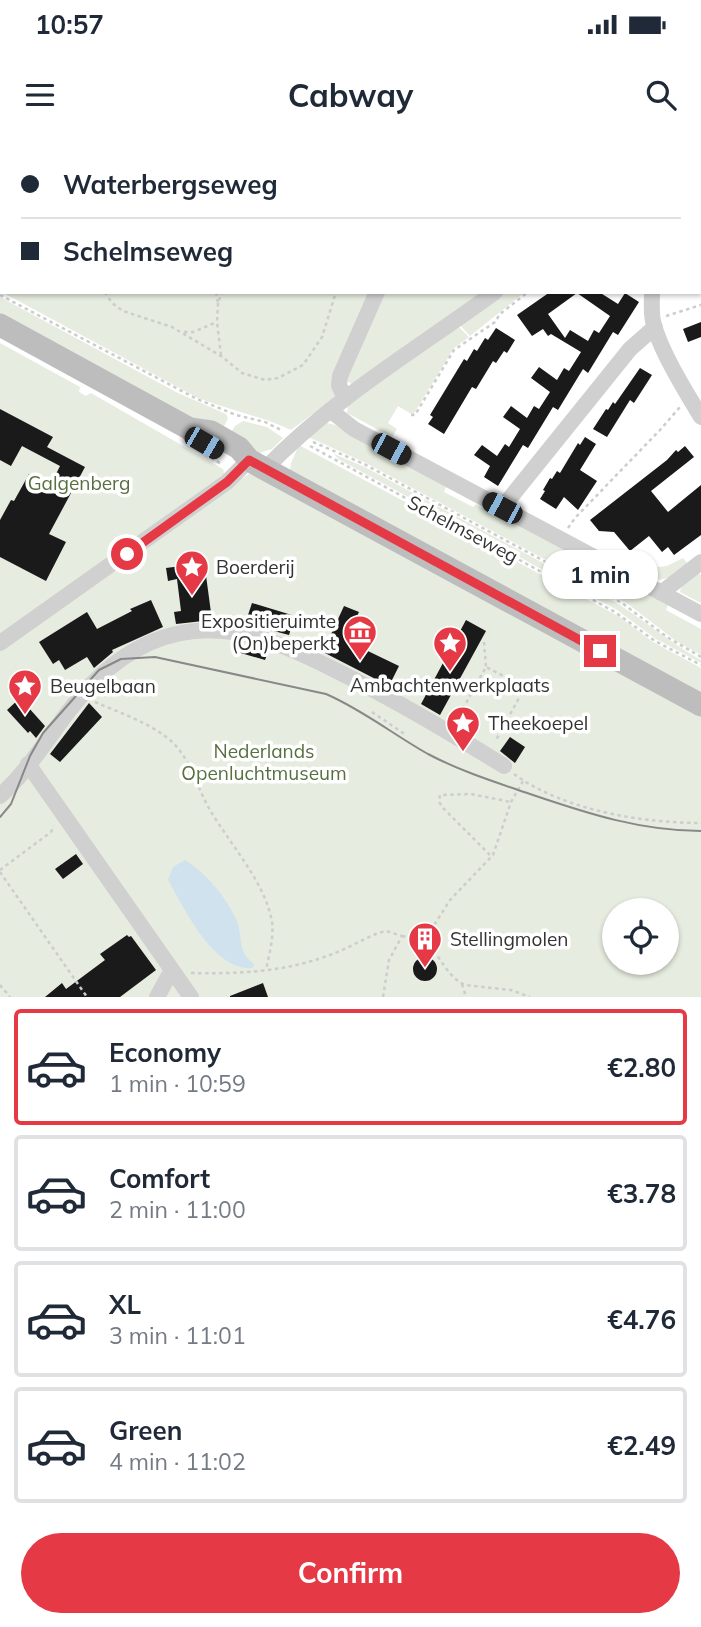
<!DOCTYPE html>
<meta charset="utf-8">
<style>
body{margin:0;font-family:Mulish,sans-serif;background:#f2f2f3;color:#1f2937;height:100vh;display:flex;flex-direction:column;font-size:26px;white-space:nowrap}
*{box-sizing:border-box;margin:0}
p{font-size:23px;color:#747a83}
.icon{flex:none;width:38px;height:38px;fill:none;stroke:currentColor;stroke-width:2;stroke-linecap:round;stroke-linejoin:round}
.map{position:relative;height:857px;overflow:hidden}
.side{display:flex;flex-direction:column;background:#fff;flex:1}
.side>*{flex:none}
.banner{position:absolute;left:0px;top:0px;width:702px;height:154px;box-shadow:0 2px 5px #0004;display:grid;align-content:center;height:154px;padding:0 21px;background:#fff}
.controls{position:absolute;left:602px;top:758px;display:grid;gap:14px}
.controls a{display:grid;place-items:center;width:77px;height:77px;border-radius:50%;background:#fff;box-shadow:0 2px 5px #0004;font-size:35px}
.end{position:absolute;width:32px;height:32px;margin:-16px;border:9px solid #e63946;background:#fff;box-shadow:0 0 0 4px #fff}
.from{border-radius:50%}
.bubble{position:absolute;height:49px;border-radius:24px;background:#fff;box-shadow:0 2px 5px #0004;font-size:23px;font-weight:700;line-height:49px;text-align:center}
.car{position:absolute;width:21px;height:42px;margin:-21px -10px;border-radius:9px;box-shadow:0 0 5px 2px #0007;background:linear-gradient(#222 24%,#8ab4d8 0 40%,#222 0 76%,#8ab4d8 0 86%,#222 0)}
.banner b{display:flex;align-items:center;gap:24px;height:66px;font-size:26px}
.banner b+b{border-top:2px solid #e0e1e3}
.banner i{width:18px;height:18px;background:#1f2937}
ul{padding:12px 0 0;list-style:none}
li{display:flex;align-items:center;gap:21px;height:116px;margin:0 14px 10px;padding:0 7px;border:4px solid #e0e1e3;border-radius:7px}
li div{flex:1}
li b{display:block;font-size:26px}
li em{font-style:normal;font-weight:700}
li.current{border-color:#e63946}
li>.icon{width:63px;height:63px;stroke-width:1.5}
.primary-button{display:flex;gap:14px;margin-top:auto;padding:14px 21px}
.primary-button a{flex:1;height:80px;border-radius:42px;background:#e63946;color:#fff;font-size:28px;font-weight:700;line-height:80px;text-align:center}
.status{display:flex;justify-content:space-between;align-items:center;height:49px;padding:0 35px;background:#fff;direction:ltr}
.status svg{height:19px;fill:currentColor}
header{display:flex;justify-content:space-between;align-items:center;height:91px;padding:0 21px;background:#fff;font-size:32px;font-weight:700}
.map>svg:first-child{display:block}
.green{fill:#e6ecdf;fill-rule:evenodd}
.water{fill:#cfe2ee}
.building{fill:#1a1a1a;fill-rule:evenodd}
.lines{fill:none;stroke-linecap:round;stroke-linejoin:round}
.path{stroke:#cdcdcd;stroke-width:2.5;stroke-dasharray:3.5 3.5;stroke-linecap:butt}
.street{stroke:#d0d0d0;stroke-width:16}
.secondary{stroke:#bdbdbd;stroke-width:23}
.tram{stroke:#888;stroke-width:2}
.route{stroke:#e63946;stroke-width:9}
.labels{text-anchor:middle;stroke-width:7;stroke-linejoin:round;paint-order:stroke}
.park-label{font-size:19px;fill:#56703f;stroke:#fff}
.street-label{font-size:19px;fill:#333;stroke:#fff}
.poi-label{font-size:19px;fill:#333;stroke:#fff;text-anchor:start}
</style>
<div class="status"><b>10:57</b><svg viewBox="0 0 49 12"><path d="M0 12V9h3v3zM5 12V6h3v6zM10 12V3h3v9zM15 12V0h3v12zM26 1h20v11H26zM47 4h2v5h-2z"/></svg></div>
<header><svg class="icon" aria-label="menu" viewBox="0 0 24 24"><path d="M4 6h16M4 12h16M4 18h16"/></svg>Cabway<svg class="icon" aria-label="search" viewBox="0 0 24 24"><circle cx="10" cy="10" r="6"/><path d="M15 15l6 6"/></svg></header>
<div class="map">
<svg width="701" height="857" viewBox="0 0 701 857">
<rect width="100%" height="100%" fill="#fff"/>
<path class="green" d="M0,0H436L2,2V152H370L334,258L291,290C261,276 229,270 198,258L0,151Z
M382,152H485L353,245L346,240Z
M504,152H525L470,196L459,184Z
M0,157L176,252L226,274L228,278L221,293L0,177Z
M457,185L469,197L454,208L413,275L398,266L388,283L397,289L392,297L347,273L348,265Z
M0,203L80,247L79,252L86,256L91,253L223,329L225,336L0,497Z
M243,281L267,287L283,298L272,309L259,313L228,297L235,286Z
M327,283L335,285L443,343V345L446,347L444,352L473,367L476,364L484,369L486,367L668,465L666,470L701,489V515L676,501L628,464L366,323L306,296L319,285Z
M299,305L620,477L653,502L701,528V558L290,330L291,323Z
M334,314L365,327L610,459C642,478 669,502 701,520V523L656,499L617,470L338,319Z
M250,333L701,572V857H0V508ZM614,770H667V822H614Z
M683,418L688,424L671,437L659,440L641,429L667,426Z
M697,432L701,435V463L680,452L681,447Z"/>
<path class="water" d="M185,720C206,733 226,757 236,779C244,798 236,810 254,824L253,828C213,831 185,769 168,740L173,727Z"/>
<path class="building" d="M550,152H599L618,164L625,153L639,162L618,195L613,192L588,233L583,229L558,270L553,267L528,308L523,305L498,346L484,337L490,326L474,315L482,305L497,316L505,304L509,307L520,289L503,277L511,266L527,278L534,266L539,269L550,252L531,238L539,227L557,240L564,228L569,231L581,212L551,194L548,196L543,189L532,196L517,175ZM577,153L610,176L599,193L594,190L588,201L570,190L565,198L548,174Z
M701,182V197L688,202L683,189Z
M496,188L515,200L507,213L504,211L496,223L493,221L476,249L472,247L444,294L428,284L433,277L430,275L464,219L467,221L474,209L477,211L485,198L488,200Z
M640,228L652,235L634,263L630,260L607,297L593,289L606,269L608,270L613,262L615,264Z
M0,269L53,297L47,307L85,327L49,394L66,402L46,441L0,417V380L11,360L14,361L29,334L50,346L60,326L22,306L11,326L0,320Z
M585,297L596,304L580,330L597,341L578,370L564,357L556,369L540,359L545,351L543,350L550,338L552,339L557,331L560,333L578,303L580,305Z
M685,306L694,317L651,351L668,372L701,345V395L674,415L668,407L662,412L649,396L630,411L614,392L599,391L590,380L667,320L676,310L678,312Z
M189,425V430L205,428L212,480L176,484L174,472L181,471L177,439L168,441L166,428Z
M151,460L163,487L112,510L113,512L94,528L87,517L65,530L59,520L53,524L39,502L87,472L97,489L132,471L130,469Z
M252,463L295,476L289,495L243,483L246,481Z
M344,466L359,472L345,500L399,526L389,546L323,512Z
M466,480L486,491L440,575L421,564Z
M237,503L268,512L265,520L234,511Z
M20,558L45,586L36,598L30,591L28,593L7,570Z
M89,563L102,577L60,622L50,614Z
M510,597L525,607L515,623L500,611Z
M76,714L83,724L63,739L55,729Z
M127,795L129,797L131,796L156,830L120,857H45L62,843L66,849L105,820L100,814Z
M413 829a12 12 0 1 1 24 0a12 12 0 1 1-24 0Z
M263,843L268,857H230V856Z"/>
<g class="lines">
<path class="path" d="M115,0L116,2
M266,0L268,2
M347,0L351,2
M405,0V2
M502,0L503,2
M189,2L190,0
M211,2V0
M257,2L259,0
M585,2L586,0
M0,109H2
M105,152L112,163L123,171L172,187L221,216L242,233L265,240L278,238L303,225L322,197L336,152
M216,152L218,163L222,152
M0,155L197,259L236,275L265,282L283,291
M218,163L217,182L221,215
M666,176L701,165
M184,192H193L217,182
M411,275H415L454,210L495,182L500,174L528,152
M313,302L364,324L622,463L667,497L701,517
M310,306L615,472L655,501L701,525
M205,314L223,325
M568,388L575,378L660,290L680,267
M484,502L486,527
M95,562C120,573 149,582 171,601C191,619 197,648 210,670C230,704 266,744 272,782C274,798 269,815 266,830
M372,572L406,595
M456,581L486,527L525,547L495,602
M514,634C563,670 641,683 701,683
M490,715L444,669L439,662L440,655L471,654L511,662
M0,730L51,692L54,686
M0,732L87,857
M402,796L424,801L450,760L493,715L511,662L523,641
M424,801C440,813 446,837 465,845L511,850L530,857
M191,833C238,834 283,832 327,816C345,810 361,800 378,793L386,791L402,796L389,820L383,857
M462,844L466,857
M0,845L10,857"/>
<path class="street" d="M446,2V0
M565,2V0
M700,106L701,105
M652,152C652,161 651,172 653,181C659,209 686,252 701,277
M345,259L339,245L340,236L377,152
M330,270L354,289L701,474
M265,329C332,259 417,209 495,152
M502,368L630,209L655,187
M661,453L701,422
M0,503L227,342L249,320
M28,624L191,857
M0,656C38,622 61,573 98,538C137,501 185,483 239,493C271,499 303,514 333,529C392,558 448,591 504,626
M157,857L168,837L174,833"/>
<path class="secondary" d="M0,185L190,289L199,298
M190,289L211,292L239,308L249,320L265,329L701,565"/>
<path class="tram" d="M0,677L11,664L30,616L43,593L99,530L121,519L155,517L326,554C363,570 394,595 428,614C462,632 498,643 533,655C589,674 642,691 701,691"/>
</g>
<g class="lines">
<path class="route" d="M127,414L227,342L249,320L600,511"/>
</g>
<defs>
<g id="sight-pin" transform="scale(1.75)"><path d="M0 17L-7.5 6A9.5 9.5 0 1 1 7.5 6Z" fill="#e63946" stroke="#fff"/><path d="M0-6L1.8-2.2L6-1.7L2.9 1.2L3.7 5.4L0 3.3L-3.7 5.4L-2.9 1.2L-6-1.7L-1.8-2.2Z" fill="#fff"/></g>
<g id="museum-pin" transform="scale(1.75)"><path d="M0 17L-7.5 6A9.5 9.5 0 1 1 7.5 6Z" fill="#e63946" stroke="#fff"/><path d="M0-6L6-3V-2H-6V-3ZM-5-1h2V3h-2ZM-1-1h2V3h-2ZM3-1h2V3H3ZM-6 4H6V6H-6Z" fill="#fff"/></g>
<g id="building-pin" transform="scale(1.75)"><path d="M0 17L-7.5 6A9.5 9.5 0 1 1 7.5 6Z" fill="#e63946" stroke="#fff"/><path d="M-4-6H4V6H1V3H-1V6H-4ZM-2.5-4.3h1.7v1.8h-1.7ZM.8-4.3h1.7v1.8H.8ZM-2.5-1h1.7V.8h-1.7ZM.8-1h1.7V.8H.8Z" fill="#fff"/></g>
</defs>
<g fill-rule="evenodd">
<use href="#sight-pin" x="192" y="427"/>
<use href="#museum-pin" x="360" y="492"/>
<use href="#sight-pin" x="450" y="503"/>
<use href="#sight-pin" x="25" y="546"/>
<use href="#sight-pin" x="463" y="583"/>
<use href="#building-pin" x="425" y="799"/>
</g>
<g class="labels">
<g class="park-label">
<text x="79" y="350">Galgenberg</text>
<text x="264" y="618">Nederlands<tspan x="264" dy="22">Openluchtmuseum</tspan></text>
</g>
<g class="street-label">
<text transform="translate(463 389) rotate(28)" y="7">Schelmseweg</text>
</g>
<g class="poi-label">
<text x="216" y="434">Boerderij</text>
<text x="336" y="488" text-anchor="end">Expositieruimte<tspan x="336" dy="22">(On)beperkt</tspan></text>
<text x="450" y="552" text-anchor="middle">Ambachtenwerkplaats</text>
<text x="50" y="553">Beugelbaan</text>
<text x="488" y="590">Theekoepel</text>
<text x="450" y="806">Stellingmolen</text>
</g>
</g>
</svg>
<div class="controls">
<a><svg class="icon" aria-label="locate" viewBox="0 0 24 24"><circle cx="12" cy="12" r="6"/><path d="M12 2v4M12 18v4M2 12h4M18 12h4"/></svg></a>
</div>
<i class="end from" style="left:127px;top:414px"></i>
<i class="end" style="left:600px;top:511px"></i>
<div class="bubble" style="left:542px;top:410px;width:116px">1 min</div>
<i class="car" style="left:204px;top:303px;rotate:120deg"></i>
<i class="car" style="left:391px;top:309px;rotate:118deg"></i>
<i class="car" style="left:502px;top:368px;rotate:298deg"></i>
<div class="banner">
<b><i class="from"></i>Waterbergseweg</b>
<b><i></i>Schelmseweg</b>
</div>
</div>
<section class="side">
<ul>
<li class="current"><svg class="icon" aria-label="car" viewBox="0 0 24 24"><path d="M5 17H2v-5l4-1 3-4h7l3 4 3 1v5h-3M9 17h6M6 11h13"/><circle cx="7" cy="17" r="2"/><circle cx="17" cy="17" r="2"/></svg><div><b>Economy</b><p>1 min · 10:59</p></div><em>€2.80</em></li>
<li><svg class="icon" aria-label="car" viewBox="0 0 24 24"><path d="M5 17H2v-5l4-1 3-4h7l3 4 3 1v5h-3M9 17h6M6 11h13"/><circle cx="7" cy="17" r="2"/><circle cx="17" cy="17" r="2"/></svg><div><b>Comfort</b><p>2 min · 11:00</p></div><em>€3.78</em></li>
<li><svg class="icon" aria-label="car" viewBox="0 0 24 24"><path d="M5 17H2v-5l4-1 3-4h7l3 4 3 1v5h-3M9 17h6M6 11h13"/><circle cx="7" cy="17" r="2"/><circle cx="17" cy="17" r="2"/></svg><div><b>XL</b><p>3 min · 11:01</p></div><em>€4.76</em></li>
<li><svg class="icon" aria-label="car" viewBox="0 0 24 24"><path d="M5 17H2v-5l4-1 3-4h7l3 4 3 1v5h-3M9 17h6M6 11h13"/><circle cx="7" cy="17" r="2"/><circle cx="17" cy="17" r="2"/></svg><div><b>Green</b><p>4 min · 11:02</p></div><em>€2.49</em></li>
</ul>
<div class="primary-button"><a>Confirm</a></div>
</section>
